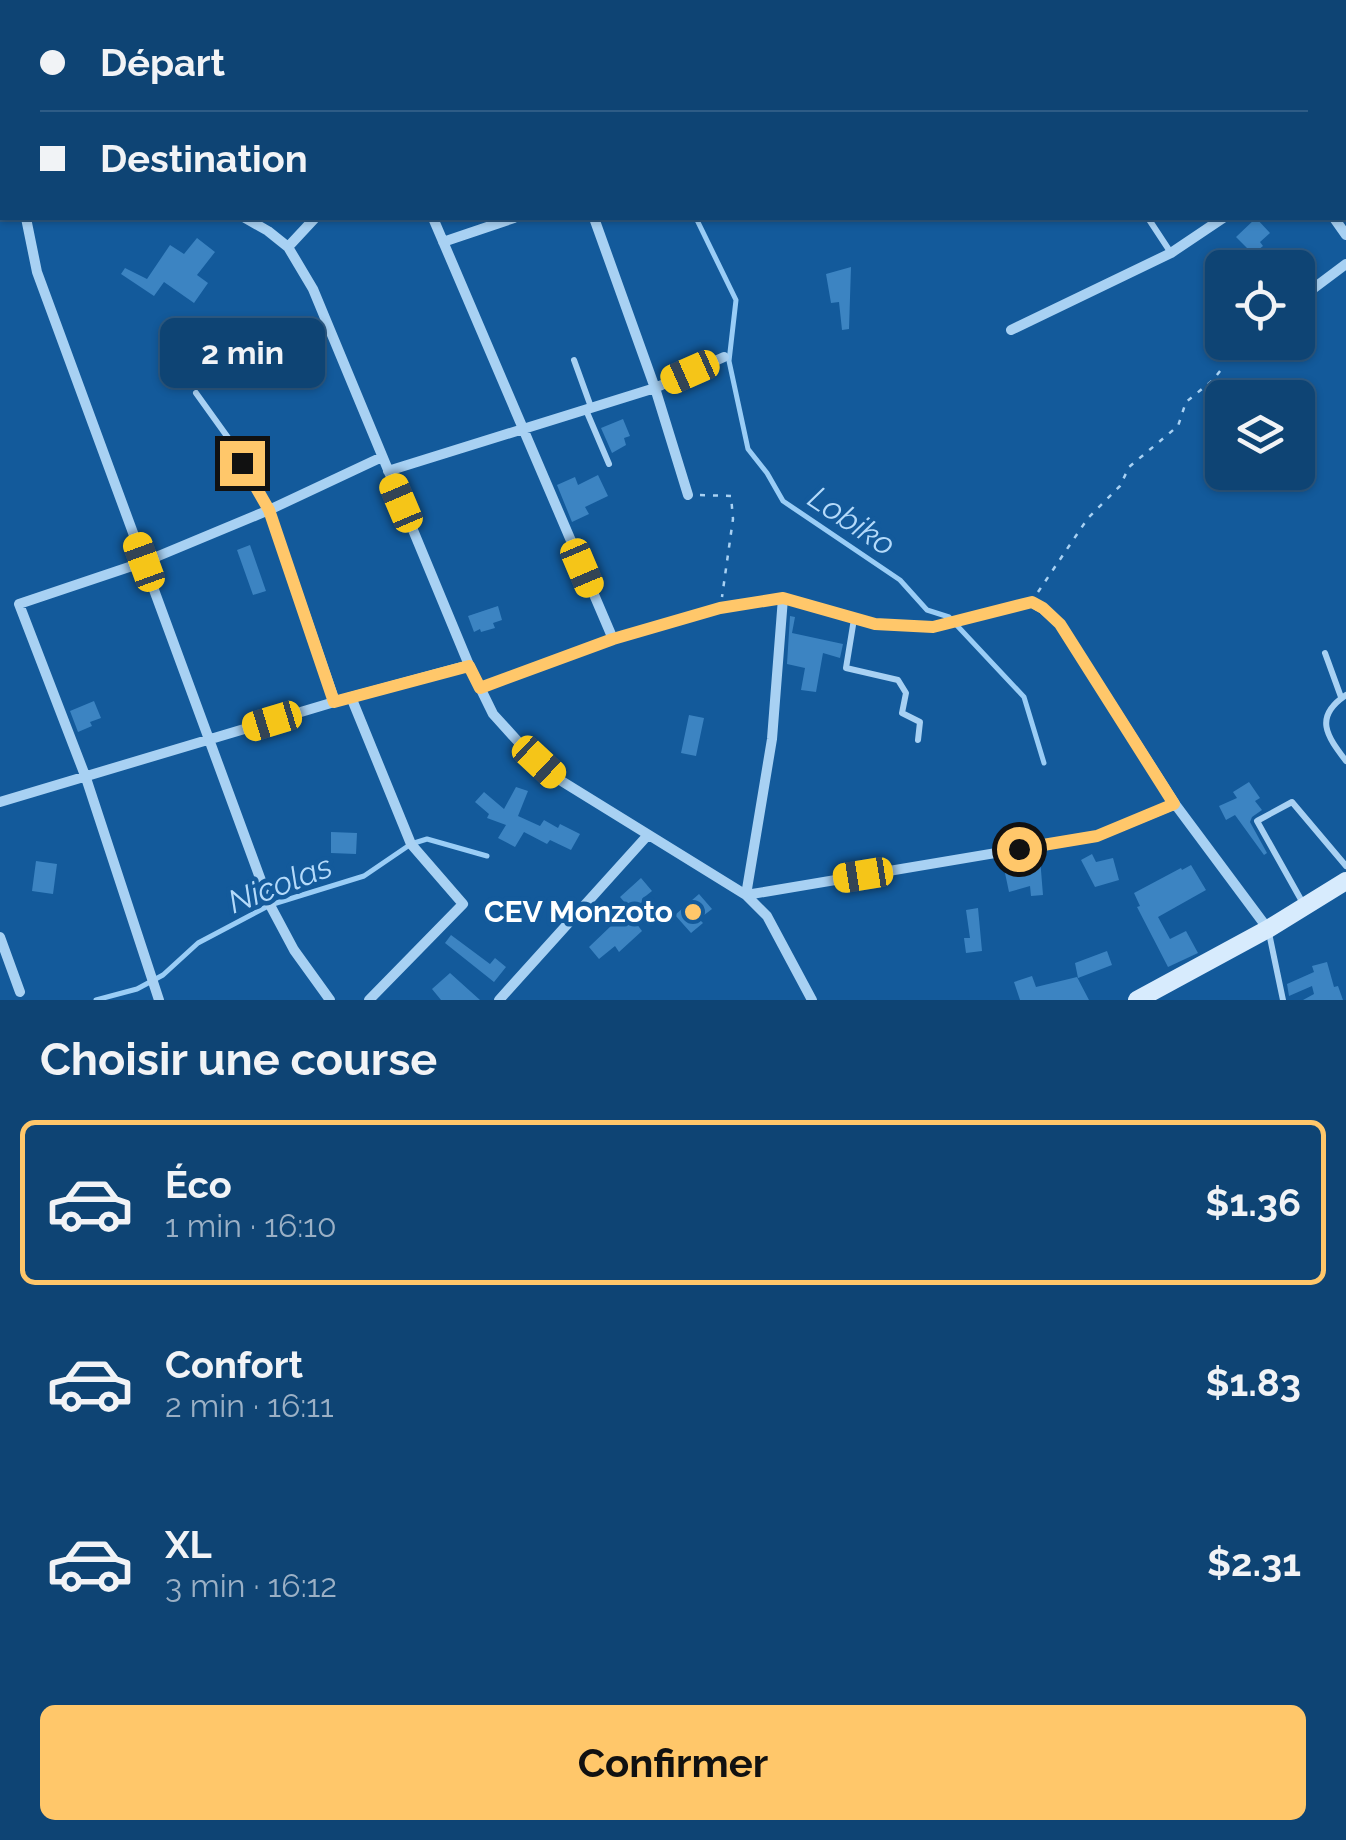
<!DOCTYPE html>
<html lang="fr">
<meta charset="utf-8">
<style>
body{margin:0;font-family:Raleway,sans-serif;background:#174b79;color:#f1f3f6;height:100vh;display:flex;flex-direction:column;font-size:38px;white-space:nowrap}
*{box-sizing:border-box;margin:0}
p{font-size:32px;color:#9bb0c5}
.icon{flex:none;width:55px;height:55px;fill:none;stroke:currentColor;stroke-width:2;stroke-linecap:round;stroke-linejoin:round}
.map{position:relative;height:1000px;overflow:hidden}
.side{display:flex;flex-direction:column;background:#0e4474;flex:1}
.side>*{flex:none}
.banner{position:absolute;left:0px;top:0px;width:1348px;height:220px;box-shadow:0 2px 8px #0004,0 0 0 2px #2e5c86;display:grid;align-content:center;height:220px;padding:0 40px;background:#0e4474}
.tools{position:absolute;left:1205px;top:250px;display:grid;gap:20px}
.tools a{display:grid;place-items:center;width:110px;height:110px;border-radius:15px;background:#0e4474;box-shadow:0 2px 8px #0004,0 0 0 2px #2e5c86;font-size:50px}
.end{position:absolute;width:45px;height:45px;margin:-22px;border:12px solid #ffc76a;background:#111;box-shadow:0 0 0 5px #111}
.from{border-radius:50%}
.bubble{position:absolute;height:70px;border-radius:15px;background:#0e4474;box-shadow:0 2px 8px #0004,0 0 0 2px #2e5c86;font-size:32px;font-weight:700;line-height:70px;text-align:center}
.car{position:absolute;width:30px;height:60px;margin:-30px -15px;border-radius:12px;box-shadow:0 0 8px 2px #0007;background:linear-gradient(#f5c518 24%,#345 0 40%,#f5c518 0 76%,#345 0 86%,#f5c518 0)}
.banner b{display:flex;align-items:center;gap:35px;height:95px;font-size:38px}
.banner b+b{border-top:2px solid #2e5c86}
.banner i{width:25px;height:25px;background:#f1f3f6}
ul{padding:0;list-style:none}
li{display:flex;align-items:center;gap:30px;height:165px;margin:0 20px 15px;padding:0 20px;border:5px solid transparent;border-radius:15px}
li div{flex:1}
li b{display:block;font-size:38px}
li em{font-style:normal;font-weight:700}
li.on{border-color:#ffc76a}
li>.icon{width:90px;height:90px;stroke-width:1.5}
h2{padding:0 40px;font-size:45px;line-height:120px}
.button{display:flex;gap:20px;margin-top:auto;padding:20px 40px}
.button a{flex:1;height:115px;border-radius:15px;background:#ffc76a;color:#111;font-size:40px;font-weight:700;line-height:115px;text-align:center}
.map>svg:first-child{display:block}
.lines{fill:none;stroke-linecap:round;stroke-linejoin:round}
.stream{stroke:#9acdf6;stroke-width:5}
.building{fill:#3c84c2}
.path{stroke:#a8d1f3;stroke-width:2.5;stroke-dasharray:5 8;stroke-linecap:butt}
.lane{stroke:#a8d1f3;stroke-width:6}
.street{stroke:#a8d1f3;stroke-width:10}
.secondary{stroke:#d7ebfd;stroke-width:18}
.route{stroke:#ffc76a;stroke-width:12}
.poi-dot{fill:#ffc76a;stroke:#135a9b;stroke-width:4}
.labels{text-anchor:middle;stroke-width:9;stroke-linejoin:round;paint-order:stroke}
.poi-label{font-size:30px;font-weight:bold;fill:#fff;stroke:#135a9b;text-anchor:end}
.water-label{font-size:32px;font-style:italic;fill:#b4dafa;stroke:#135a9b}
</style>
<div class="map">
<svg width="1346" height="1000" viewBox="0 0 1346 1000">
<rect width="100%" height="100%" fill="#135a9b"/>
<g class="lines">
<path class="stream" d="M679,2L680,0
M696,218L736,300L729,361L748,449L767,473L783,501L900,580L927,610L949,617L1024,697L1044,763
M96,1000L137,989L163,975L198,943L270,905L364,876L411,844L427,839L487,856"/>
</g>
<path class="building" d="M1256,218L1270,233L1260,242L1263,246L1253,254L1236,237Z
M197,238L215,252L197,275L208,283L194,303L164,282L154,296L121,274L125,268L147,279L170,245L184,254Z
M851,267L849,329L842,330L839,302L831,303L826,274Z
M623,419L630,436L624,438L626,445L612,453L601,428Z
M598,475L608,496L585,507L589,514L572,522L557,485L575,477L578,485Z
M250,545L266,591L253,595L237,550Z
M498,606L502,620L493,623L495,628L481,632L480,629L474,632L468,616Z
M790,616L795,617L792,633L843,644L840,658L823,653L816,692L801,690L805,668L787,664Z
M94,701L101,718L90,722L92,726L78,732L70,711Z
M689,715L704,718L696,756L681,753Z
M1249,782L1260,798L1255,801L1262,810L1252,817L1250,822L1267,853L1264,855L1235,815L1226,820L1219,806L1237,798L1233,792Z
M516,787L528,791L518,816L540,826L544,820L558,828L560,824L580,834L571,850L550,840L547,844L524,832L515,847L498,838L506,825L487,818L489,814L475,802L484,792L504,809Z
M331,832L357,833L356,854L331,853Z
M1092,854L1096,862L1113,858L1119,880L1095,887L1081,860Z
M1027,858H1040L1043,895L1031,896L1030,886L1009,892L1005,873L1026,868Z
M36,861L57,864L53,894L32,891Z
M1191,865L1206,890L1158,917L1170,939L1186,931L1198,953L1168,967L1137,907L1140,906L1134,893L1181,868L1182,870Z
M641,878L652,891L642,899L646,903L634,913L620,897Z
M699,894L712,909L699,919L703,923L691,933L675,915Z
M978,908L982,951L966,953L964,938H970L966,910Z
M630,915L642,931L619,952L615,946L599,959L589,947L612,925Z
M451,935L490,964L495,958L506,967L494,982L445,943Z
M1107,951L1112,965L1078,978L1075,963Z
M1327,962L1334,987L1338,986L1343,1000H1303L1314,994L1312,986L1289,996L1287,984L1314,972L1312,966Z
M450,973L480,1000H441L432,989Z
M1032,976L1036,987L1077,977L1089,1000H1020L1014,982Z"/>
<g class="lines">
<path class="path" d="M700,495L731,496L733,519L722,597
M1038,592L1088,518L1120,486L1129,467L1178,426L1186,402L1213,380L1224,366"/>
<path class="lane" d="M1148,218L1171,253
M574,360L591,407
M196,393L229,439L269,510
M586,410L609,464
M854,619L846,668L898,680L906,693L902,713L920,722L918,740
M1325,653L1341,697
M1346,695C1313,717 1327,736 1346,761
M1304,905L1257,821L1292,802L1346,866
M1269,933L1283,1000"/>
<path class="street" d="M161,0L163,2
M336,0L337,2
M1139,0L1142,2
M126,2L129,0
M478,2L481,0
M973,2L974,0
M1217,2L1219,0
M0,21L2,26
M1345,161L1346,159
M26,218L37,272L270,905L294,950L330,1000
M245,218L268,231L288,247L313,289L469,665L493,714L523,747L555,777L746,895L767,916L812,1000
M433,218L613,639
M594,218L655,388L688,495
M1334,218L1346,235
M443,242L514,218
M288,247L315,218
M1298,300L1346,264
M1011,330L1171,253L1223,218
M1225,352L1238,342
M388,471L655,388L724,357
M269,510L335,702
M783,598L772,739L746,895L1097,836L1175,804
M480,688L613,639L720,608L783,598L875,624L933,627L1031,602L1043,609L1060,624L1175,804L1268,929
M351,697L411,844L463,904L369,1000
M0,802L351,697L469,665
M0,937L20,992
M159,1000L86,778L19,604L144,562L269,510L382,457
M499,1000L647,836"/>
<path class="secondary" d="M1137,1000L1268,929L1346,881"/>
</g>
<g class="lines">
<path class="route" d="M242,463L269,510L334,702L469,666L480,688L613,639L720,608L783,598L875,624L933,627L1032,602L1043,608L1060,624L1174,804L1097,836L1019,849"/>
</g>
<circle class="poi-dot" cx="693" cy="912" r="10"/>
<g class="labels">
<g class="poi-label">
<text x="673" y="922">CEV Monzoto</text>
</g>
<g class="water-label">
<text transform="translate(852 521) rotate(34)" y="11">Lobiko</text>
<text transform="translate(280 884) rotate(-21)" y="11">Nicolas</text>
</g>
</g>
</svg>
<div class="tools">
<a><svg class="icon" aria-label="locate" viewBox="0 0 24 24"><circle cx="12" cy="12" r="6"/><path d="M12 2v4M12 18v4M2 12h4M18 12h4"/></svg></a>
<a><svg class="icon" aria-label="layers" viewBox="0 0 24 24"><path d="M12 4l9 5-9 5-9-5zM3 14l9 5 9-5"/></svg></a>
</div>
<i class="end from" style="left:1019px;top:849px"></i>
<i class="end" style="left:242px;top:463px"></i>
<div class="bubble" style="left:160px;top:318px;width:165px">2 min</div>
<i class="car" style="left:690px;top:372px;rotate:246deg"></i>
<i class="car" style="left:401px;top:503px;rotate:337deg"></i>
<i class="car" style="left:144px;top:562px;rotate:340deg"></i>
<i class="car" style="left:582px;top:568px;rotate:157deg"></i>
<i class="car" style="left:272px;top:721px;rotate:253deg"></i>
<i class="car" style="left:539px;top:762px;rotate:133deg"></i>
<i class="car" style="left:863px;top:875px;rotate:261deg"></i>
<div class="banner">
<b><i class="from"></i>Départ</b>
<b><i></i>Destination</b>
</div>
</div>
<section class="side">
<h2>Choisir une course</h2>
<ul>
<li class="on"><svg class="icon" aria-label="car" viewBox="0 0 24 24"><path d="M5 17H2v-5l4-1 3-4h7l3 4 3 1v5h-3M9 17h6M6 11h13"/><circle cx="7" cy="17" r="2"/><circle cx="17" cy="17" r="2"/></svg><div><b>Éco</b><p>1 min · 16:10</p></div><em>$1.36</em></li>
<li><svg class="icon" aria-label="car" viewBox="0 0 24 24"><path d="M5 17H2v-5l4-1 3-4h7l3 4 3 1v5h-3M9 17h6M6 11h13"/><circle cx="7" cy="17" r="2"/><circle cx="17" cy="17" r="2"/></svg><div><b>Confort</b><p>2 min · 16:11</p></div><em>$1.83</em></li>
<li><svg class="icon" aria-label="car" viewBox="0 0 24 24"><path d="M5 17H2v-5l4-1 3-4h7l3 4 3 1v5h-3M9 17h6M6 11h13"/><circle cx="7" cy="17" r="2"/><circle cx="17" cy="17" r="2"/></svg><div><b>XL</b><p>3 min · 16:12</p></div><em>$2.31</em></li>
</ul>
<div class="button"><a>Confirmer</a></div>
</section>
